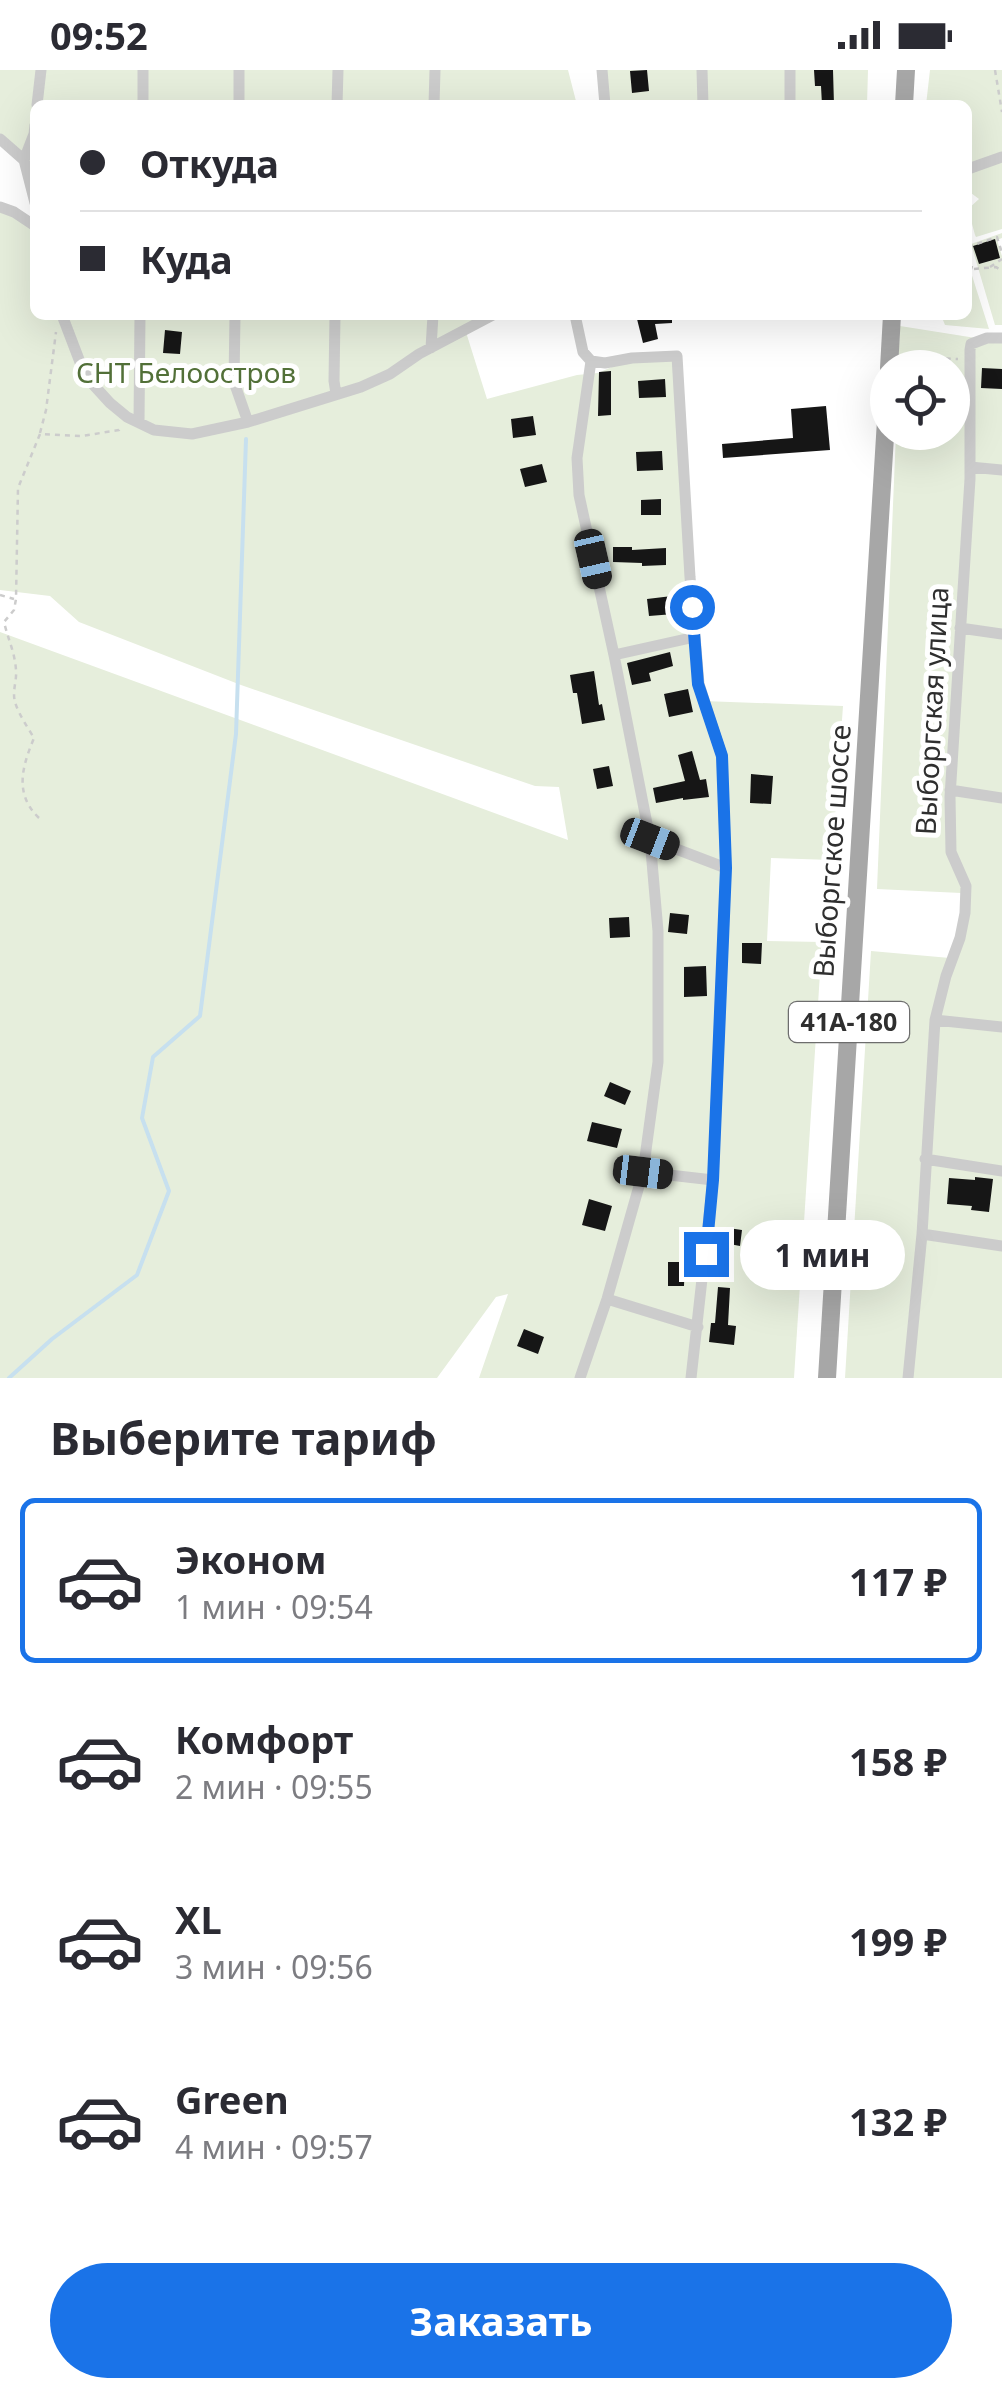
<!DOCTYPE html>
<html lang="ru">
<meta charset="utf-8">
<style>
body{margin:0;font-family:"Noto Sans",sans-serif;background:#f7f7f7;color:#2b2b33;height:100vh;display:flex;flex-direction:column;font-size:38px;white-space:nowrap}
*{box-sizing:border-box;margin:0}
p{font-size:32px;color:#7c7c81}
.icon{flex:none;width:55px;height:55px;fill:none;stroke:currentColor;stroke-width:2;stroke-linecap:round;stroke-linejoin:round}
.map{position:relative;height:1308px;overflow:hidden}
.drawer{display:flex;flex-direction:column;background:#fff;flex:1}
.drawer>*{flex:none}
.guide{position:absolute;left:30px;top:30px;width:942px;height:220px;border-radius:15px;box-shadow:0 10px 40px #0002;display:grid;align-content:center;height:220px;padding:0 50px;background:#fff}
.fabs{position:absolute;left:870px;top:280px;display:grid;gap:20px}
.fabs a{display:grid;place-items:center;width:100px;height:100px;border-radius:50%;background:#fff;box-shadow:0 10px 40px #0002;font-size:50px}
.end{position:absolute;width:45px;height:45px;margin:-22px;border:12px solid #1a73e8;background:#fff;box-shadow:0 0 0 5px #fff}
.from{border-radius:50%}
.bubble{position:absolute;height:70px;border-radius:35px;background:#fff;box-shadow:0 10px 40px #0002;font-size:32px;font-weight:700;line-height:70px;text-align:center}
.car{position:absolute;width:30px;height:60px;margin:-30px -15px;border-radius:12px;box-shadow:0 0 8px 2px #0007;background:linear-gradient(#222 24%,#8ab4d8 0 40%,#222 0 76%,#8ab4d8 0 86%,#222 0)}
.guide b{display:flex;align-items:center;gap:35px;height:95px;font-size:38px}
.guide b+b{border-top:2px solid #e1e1e2}
.guide i{width:25px;height:25px;background:#2b2b33}
ul{padding:0;list-style:none}
li{display:flex;align-items:center;gap:30px;height:165px;margin:0 20px 15px;padding:0 30px;border:5px solid transparent;border-radius:15px}
li div{flex:1}
li b{display:block;font-size:38px}
li em{font-style:normal;font-weight:700}
li.current{border-color:#1a73e8}
li>.icon{width:90px;height:90px;stroke-width:1.5}
h2{padding:0 50px;font-size:45px;line-height:120px}
.button{display:flex;gap:20px;margin-top:auto;padding:20px 50px}
.button a{flex:1;height:115px;border-radius:60px;background:#1a73e8;color:#fff;font-size:40px;font-weight:700;line-height:115px;text-align:center}
.status{display:flex;justify-content:space-between;align-items:center;height:70px;padding:0 50px;background:#fff;direction:ltr}
.status svg{height:28px;fill:currentColor}
.map>svg:first-child{display:block}
.green{fill:#e6eedc}
.lines{fill:none;stroke-linecap:round;stroke-linejoin:round}
.stream{stroke:#c7e0ef;stroke-width:4}
.building{fill:#161616}
.path{stroke:#ccc;stroke-width:2.5;stroke-dasharray:5 5;stroke-linecap:butt}
.minor{stroke:#ccc;stroke-width:11}
.primary{stroke:#a7a7a7;stroke-width:18}
.route{stroke:#1a73e8;stroke-width:12}
.labels{text-anchor:middle;stroke-width:10;stroke-linejoin:round;paint-order:stroke}
.shield{fill:#fff;stroke:#6d6d6d;stroke-width:2.5}
.shield-label{font-size:25px;font-weight:bold;fill:#2f2f2f}
.park-label{font-size:28px;fill:#527038;stroke:#fff}
.street-label{font-size:28px;fill:#2f2f2f;stroke:#fff}
</style>
<div class="status"><b>09:52</b><svg viewBox="0 0 49 12"><path d="M0 12V9h3v3zM5 12V6h3v6zM10 12V3h3v9zM15 12V0h3v12zM26 1h20v11H26zM47 4h2v5h-2z"/></svg></div>
<div class="map">
<svg width="1002" height="1308" viewBox="0 0 1002 1308">
<rect width="100%" height="100%" fill="#fff"/>
<path class="green" d="M0,0H568L577,35H35V133L22,89L0,69Z
M602,0H868L867,35H605Z
M930,0H1002V159L976,167L975,165L968,139L979,129L971,123L968,113V35H926Z
M0,137L35,157V245H493L465,259L487,329L577,305L598,303L632,288L677,286L703,631L843,636L832,790L771,788L767,871L822,872L794,1308H479L508,1224L496,1227L437,1308H0V562L568,770L559,717L535,716L241,615L79,552L50,526L0,520Z
M1002,163V168L997,170L1002,186V255H995L971,174Z
M968,193L989,259L945,255L941,245H968Z
M900,256L982,269L1002,268V1308H845L871,881L950,888L961,863V823L877,819L896,363L952,362V298L898,297Z"/>
<g class="lines">
<path class="stream" d="M9,1308L52,1269L137,1205L169,1121L142,1048L153,987L200,946L236,664L246,369"/>
</g>
<path class="building" d="M647,0L649,21L632,23L630,1Z
M814,0H833L834,35H822L821,16H815Z
M995,169L1000,188L979,194L973,176Z
M636,245H672V253L655,254L658,269L643,273Z
M165,260L182,262L180,284L163,283Z
M982,298L1002,299V319L981,318Z
M611,301V345L598,346L599,302Z
M665,309L666,327L639,328L638,311Z
M826,336L830,380L723,388L722,374L793,368L791,339Z
M533,346L536,365L513,368L511,349Z
M662,381L663,400L637,401L636,382Z
M542,394L547,412L525,417L520,399Z
M661,429V445H641V430Z
M613,477H632V480L666,478V495L642,496V493L613,492Z
M672,526L674,544L649,546L647,529Z
M670,582L673,596L649,603L651,611L632,615L627,593Z
M594,601L599,635L602,634L605,650L582,654L577,623H573L570,605Z
M688,619L693,642L669,647L664,624Z
M692,681L700,710L706,709L709,727L683,730V728L656,733L653,718L685,711L678,685Z
M609,696L613,716L597,719L593,699Z
M751,704L773,706L771,734L750,733Z
M670,843L689,845L687,864L668,862Z
M629,847L630,867L610,868L609,848Z
M742,873H762L761,894L742,893Z
M706,896L707,926L684,927V897Z
M610,1012L631,1021L625,1035L604,1026Z
M592,1052L622,1059L617,1078L587,1071Z
M975,1107L993,1109L989,1142L971,1140L972,1136L947,1134L949,1108L975,1110Z
M589,1129L612,1136L605,1161L582,1155Z
M721,1157L742,1160L740,1176L719,1172Z
M668,1192H685L684,1216H668Z
M718,1217L730,1218L728,1255L736,1256L734,1275L709,1272L711,1253H715Z
M524,1259L544,1267L538,1284L517,1276Z"/>
<g class="lines">
<path class="path" d="M995,0L1002,42
M968,177L997,167L1002,183
M990,197L1002,189
M974,199L996,197L1002,201
M968,209L972,196
M906,284L932,288L958,289
M40,363L46,340L56,262
M0,525L14,529
M39,748C14,724 22,697 34,668C28,658 18,643 15,632C12,621 17,611 16,600C15,583 8,569 4,552L14,540L16,529L18,418L40,364L82,366L119,360L121,356"/>
<path class="minor" d="M602,0L605,35
M702,0L703,35
M790,0V35
M37,35L41,0
M143,35V0
M239,35V0
M337,35L338,0
M434,35L435,0
M0,69L24,90L35,133
M24,90L34,64L35,55
M968,99L1002,87
M0,137L14,142L35,156
M62,245L83,300L89,310L110,333L127,347L154,360L192,364L248,352L361,317L390,304L419,284L493,245
M235,245L234,312L248,352
M335,245L334,311L336,324
M575,245L583,282L591,291L577,388L579,425L614,585L650,769L658,861V992L643,1102L607,1229L580,1308
M431,278L433,245
M591,291L605,293L632,288L677,286L690,507L699,614L722,686L726,798L713,1110L691,1308
M139,352L140,245
M970,397L1002,400
M960,558L1002,564
M614,585L695,567
M950,720L1002,728
M650,769L726,798
M935,950L1002,957
M925,1089L1002,1101
M643,1102L713,1110
M922,1164L1002,1176
M607,1229L698,1257
M908,1308L922,1164L935,950L946,906L960,868L965,843L966,816L951,782L950,727L970,409V280L971,274L987,268H1002"/>
<path class="primary" d="M904,35L906,0
M889,298L892,245
M827,1308L888,318"/>
</g>
<g class="lines">
<path class="route" d="M692,537L698,614L722,686L726,798L713,1110L706,1184"/>
</g>
<g class="labels">
<rect class="shield" x="789" y="932" width="120" height="40" rx="8"/>
<g class="shield-label">
<text x="849" y="961">41А-180</text>
</g>
<g class="park-label">
<text x="186" y="313">СНТ Белоостров</text>
</g>
<g class="street-label">
<text transform="translate(932 641) rotate(-87)" y="10">Выборгская улица</text>
<text transform="translate(832 781) rotate(-86)" y="10">Выборгское шоссе</text>
</g>
</g>
</svg>
<div class="fabs">
<a><svg class="icon" aria-label="locate" viewBox="0 0 24 24"><circle cx="12" cy="12" r="6"/><path d="M12 2v4M12 18v4M2 12h4M18 12h4"/></svg></a>
</div>
<i class="end from" style="left:692px;top:537px"></i>
<i class="end" style="left:706px;top:1184px"></i>
<div class="bubble" style="left:740px;top:1150px;width:165px">1 мин</div>
<i class="car" style="left:593px;top:489px;rotate:167deg"></i>
<i class="car" style="left:650px;top:769px;rotate:111deg"></i>
<i class="car" style="left:643px;top:1102px;rotate:97deg"></i>
<div class="guide">
<b><i class="from"></i>Откуда</b>
<b><i></i>Куда</b>
</div>
</div>
<section class="drawer">
<h2>Выберите тариф</h2>
<ul>
<li class="current"><svg class="icon" aria-label="car" viewBox="0 0 24 24"><path d="M5 17H2v-5l4-1 3-4h7l3 4 3 1v5h-3M9 17h6M6 11h13"/><circle cx="7" cy="17" r="2"/><circle cx="17" cy="17" r="2"/></svg><div><b>Эконом</b><p>1 мин · 09:54</p></div><em>117 ₽</em></li>
<li><svg class="icon" aria-label="car" viewBox="0 0 24 24"><path d="M5 17H2v-5l4-1 3-4h7l3 4 3 1v5h-3M9 17h6M6 11h13"/><circle cx="7" cy="17" r="2"/><circle cx="17" cy="17" r="2"/></svg><div><b>Комфорт</b><p>2 мин · 09:55</p></div><em>158 ₽</em></li>
<li><svg class="icon" aria-label="car" viewBox="0 0 24 24"><path d="M5 17H2v-5l4-1 3-4h7l3 4 3 1v5h-3M9 17h6M6 11h13"/><circle cx="7" cy="17" r="2"/><circle cx="17" cy="17" r="2"/></svg><div><b>XL</b><p>3 мин · 09:56</p></div><em>199 ₽</em></li>
<li><svg class="icon" aria-label="car" viewBox="0 0 24 24"><path d="M5 17H2v-5l4-1 3-4h7l3 4 3 1v5h-3M9 17h6M6 11h13"/><circle cx="7" cy="17" r="2"/><circle cx="17" cy="17" r="2"/></svg><div><b>Green</b><p>4 мин · 09:57</p></div><em>132 ₽</em></li>
</ul>
<div class="button"><a>Заказать</a></div>
</section>
